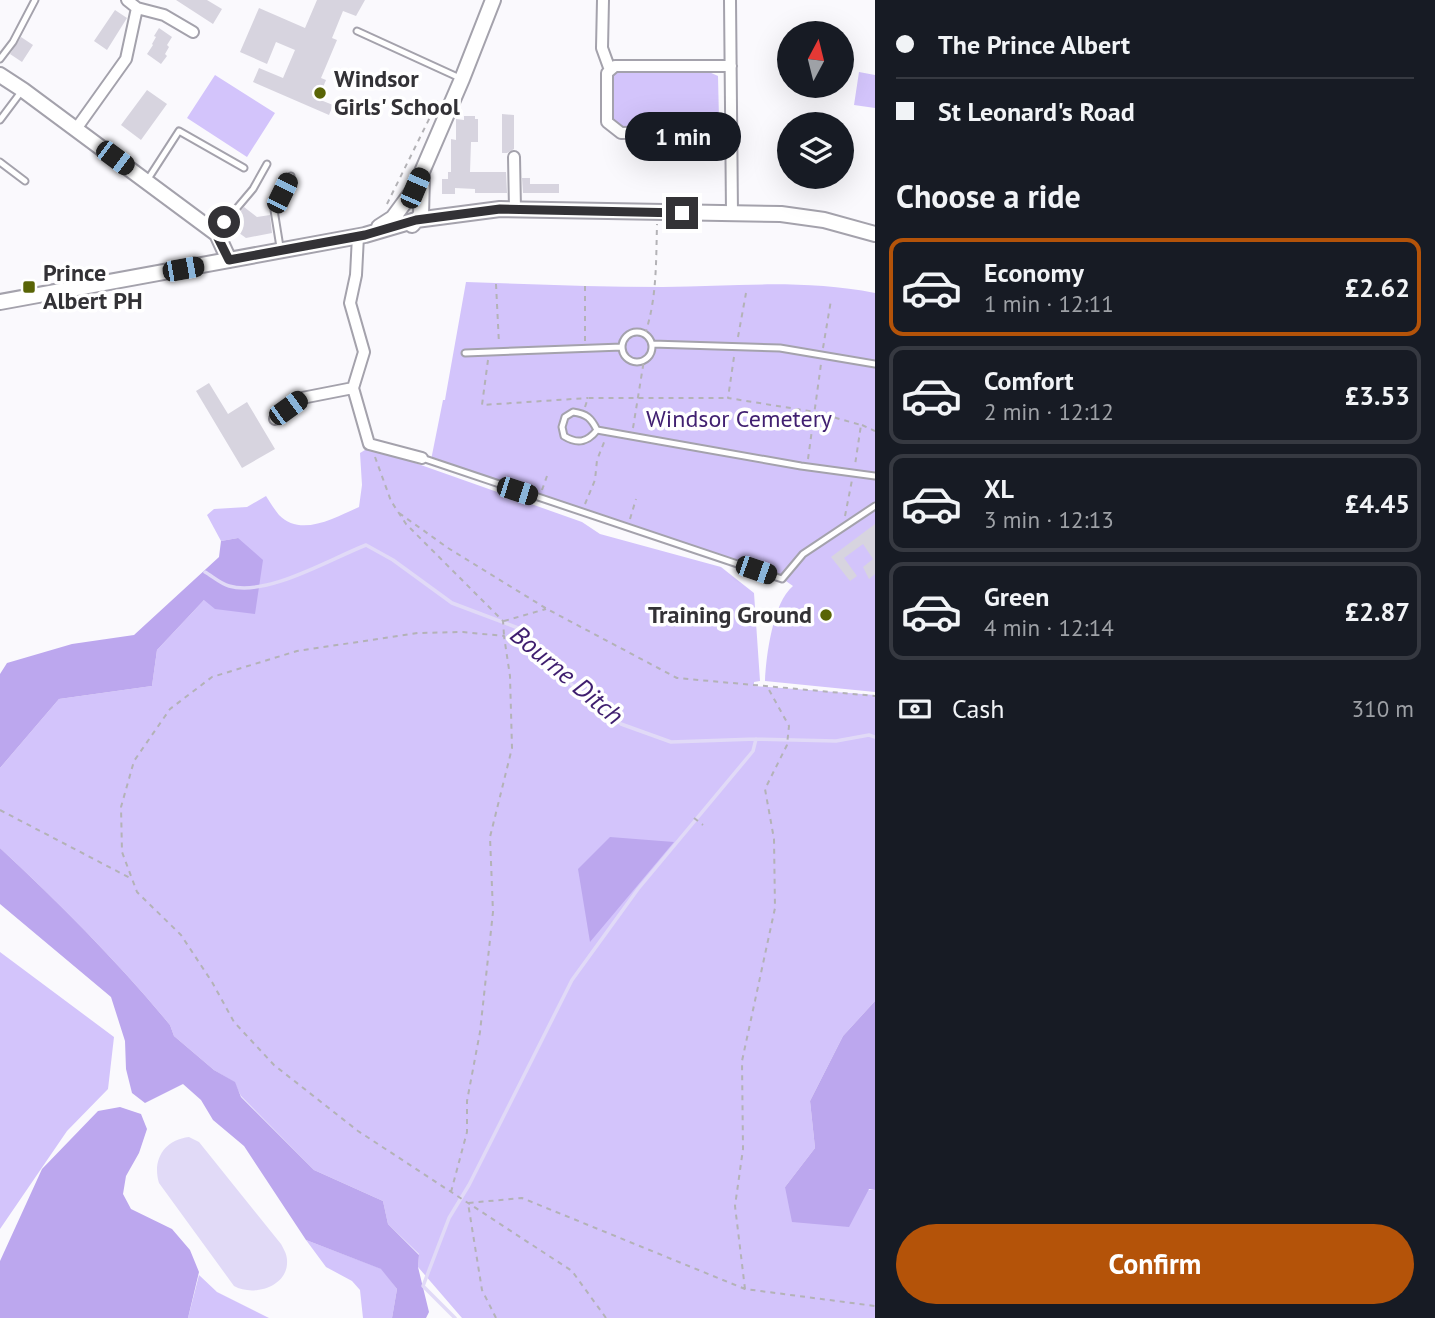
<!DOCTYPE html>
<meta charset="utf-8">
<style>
body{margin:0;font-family:"PT Sans",sans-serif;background:#20242c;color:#f1f3f6;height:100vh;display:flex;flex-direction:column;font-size:26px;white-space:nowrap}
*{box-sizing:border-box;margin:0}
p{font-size:23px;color:#9ea1a6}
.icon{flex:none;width:38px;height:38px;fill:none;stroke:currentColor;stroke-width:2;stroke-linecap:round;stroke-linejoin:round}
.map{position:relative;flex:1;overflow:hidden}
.side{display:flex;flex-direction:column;background:#171b24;width:560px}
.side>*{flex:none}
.hud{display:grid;align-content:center;height:154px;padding:0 21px;background:#171b24}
.needle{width:46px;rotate:7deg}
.buttons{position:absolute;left:777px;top:21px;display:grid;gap:14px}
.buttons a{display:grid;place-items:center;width:77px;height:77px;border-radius:50%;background:#171b24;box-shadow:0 7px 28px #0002;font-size:35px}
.end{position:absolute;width:32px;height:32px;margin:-16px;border:9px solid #333236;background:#fff;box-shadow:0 0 0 4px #fff}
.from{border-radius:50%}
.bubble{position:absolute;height:49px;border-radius:24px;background:#171b24;box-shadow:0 7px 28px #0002;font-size:23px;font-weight:600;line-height:49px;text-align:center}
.car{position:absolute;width:21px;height:42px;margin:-21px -10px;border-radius:9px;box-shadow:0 0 5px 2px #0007;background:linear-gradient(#222 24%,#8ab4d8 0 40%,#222 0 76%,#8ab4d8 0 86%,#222 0)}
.hud b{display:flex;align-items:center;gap:24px;height:66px;font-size:26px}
.hud b+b{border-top:2px solid #363941}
.hud i{width:18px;height:18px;background:#f1f3f6}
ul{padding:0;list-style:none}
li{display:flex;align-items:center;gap:21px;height:98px;margin:0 14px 10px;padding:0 7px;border:4px solid #363941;border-radius:14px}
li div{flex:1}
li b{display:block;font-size:26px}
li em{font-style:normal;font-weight:600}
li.selected{border-color:#b45309}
li>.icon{width:63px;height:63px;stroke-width:1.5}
h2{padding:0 21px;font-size:32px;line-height:84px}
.pay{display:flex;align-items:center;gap:18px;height:77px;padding:0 21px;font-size:26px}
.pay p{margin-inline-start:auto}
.primary-button{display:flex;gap:14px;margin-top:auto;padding:14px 21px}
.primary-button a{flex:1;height:80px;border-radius:42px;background:#b45309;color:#fff;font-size:28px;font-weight:600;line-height:80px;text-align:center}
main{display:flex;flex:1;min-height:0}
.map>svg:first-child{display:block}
.green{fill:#d3c4fb}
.forest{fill:#bca7ee}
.water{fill:#e1daf7}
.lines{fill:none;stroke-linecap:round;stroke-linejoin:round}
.stream{stroke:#e1daf7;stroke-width:3.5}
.building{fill:#d7d4df}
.lane-casing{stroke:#a4a2ac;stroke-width:9}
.street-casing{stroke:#a4a2ac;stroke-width:14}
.secondary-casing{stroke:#a4a2ac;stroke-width:18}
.path{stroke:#b3b2b6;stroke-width:2;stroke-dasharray:5 5;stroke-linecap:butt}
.lane{stroke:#fff;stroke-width:5}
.street{stroke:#fff;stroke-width:10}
.secondary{stroke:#fff;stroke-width:14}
.route{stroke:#333236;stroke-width:9}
.poi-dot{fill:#596406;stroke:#fff;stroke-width:2.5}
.labels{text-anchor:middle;stroke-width:7;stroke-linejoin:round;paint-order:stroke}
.poi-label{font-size:24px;font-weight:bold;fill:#333236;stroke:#fff;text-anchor:start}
.park-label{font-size:24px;fill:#412071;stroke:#fff}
.water-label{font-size:26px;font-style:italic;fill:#3f1e6f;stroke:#fff}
</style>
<main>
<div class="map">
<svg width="875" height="1318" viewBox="0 0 875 1318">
<rect width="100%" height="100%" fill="#faf9fd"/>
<path class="green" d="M617,72H709L718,76L719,120L712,126L621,128L611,120V75Z
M859,72L875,75V108L854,105Z
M215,75L275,113L247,157L187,118Z
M466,282C531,284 597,287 663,287C735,286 803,279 875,293V692L765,681C766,656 773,602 793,586L783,579L431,460L443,400H445L446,394Z
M370,447L582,522L600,534L721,567L754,593L760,681L754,682V686L875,695V1001L843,1036L810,1101L815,1148L785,1187L875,1190V1318H462L418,1267L419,1254L388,1224L383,1201L314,1170L241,1096L234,1082L214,1070L174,1036L170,1025C118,962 60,904 0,848V768L59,699L152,686L157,650L204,600L238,538L221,541L207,515L214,509L247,507L266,496C270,502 274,509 279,515C301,538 336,517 359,507L362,485L360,453Z
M0,952L114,1037L108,1089L67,1131L0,1229Z
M306,1240L382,1269L397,1289L392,1318H363L360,1290L352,1281L326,1267Z
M199,1275L217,1292L269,1318H188Z"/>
<path class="forest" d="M238,538L263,560L255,614L215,609L204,600L157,650L152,686L59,699L0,768V674L7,663L72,644L134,635L219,557L221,541Z
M610,837L674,842L590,942L578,869Z
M0,848C60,904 118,962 170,1025L174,1036L214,1070L235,1082L241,1097L314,1170L383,1201L388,1224L419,1255L418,1267L429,1312L426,1318H392L397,1289L381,1269L306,1240L244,1146L213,1120L201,1100L183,1084L145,1103L132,1093L126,1069L125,1041L111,997L0,904Z
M875,1001V1190L869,1189L849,1227L792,1222L785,1187L815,1148L810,1101L843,1036Z
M120,1107L141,1114L147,1129L139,1153L126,1176L123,1194L131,1209L172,1229L190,1250L199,1272L188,1318H0V1261L42,1169L98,1111Z"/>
<path class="water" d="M189,1137L199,1142L281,1244C283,1248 287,1254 287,1260C289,1287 253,1297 234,1286L159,1183C152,1160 164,1140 189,1137Z"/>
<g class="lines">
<path class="stream" d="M205,572C212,576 221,584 229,586C267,597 330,559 366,545L393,560L452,603L518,628L571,684L621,724L671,742L756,739L836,741L869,735L875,737
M455,1318L423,1286L449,1218L469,1185L572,980L638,889L753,751L756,739"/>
</g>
<path class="building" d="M176,0H207L222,9L213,24Z
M317,0H365L356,16L343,11L332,38L337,40L321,78L326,80L318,99L333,105L329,115L253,82L259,68L283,78L295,50L276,42L267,64L240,52L259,8L305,28Z
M115,10L127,18L107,50L94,41Z
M159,28L172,37L167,45L169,47L165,54L167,56L161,64L147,54L153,45L152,44L156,37L154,36Z
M21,37L33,45L22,62L10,54Z
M147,90L167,104L141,140L121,125Z
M502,114L514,115V149L507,153H502Z
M464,116H475V119H478V142H471L470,172H506L507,193H475V189L455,188V194H442V179H448V172H451V139L456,140V119L464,120Z
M522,178H530V184H559V193H523Z
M244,207L257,217L270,215L272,233L246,238L228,225L229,220L234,219Z
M209,383L228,414L247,402L275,449L242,468L196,391Z
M875,524V574L869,579L863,567L873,559L863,544L844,558L857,576L850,581L831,557Z"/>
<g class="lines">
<g class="lane-casing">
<path id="lane" d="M357,31L462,79
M0,59L13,42L35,0
M0,120L21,92
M0,162L25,181
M148,179L179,131L244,168
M231,215L253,189L267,164
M217,230L224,222
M280,247L274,210L291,176
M622 347a15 15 0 1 1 30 0a15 15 0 1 1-30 0Z
M652,344L780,348L875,364
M465,353L622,347
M573,412C587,414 591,418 597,430C587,443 577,444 564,436L562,427L565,417Z
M597,430L801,466L875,476
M422,458L782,579L803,554L875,506"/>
</g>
<g class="street-casing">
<path id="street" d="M127,0L137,8L164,15L193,32
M603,0L602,48L610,70
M730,0L732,213
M731,66H615L607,73V122L621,133L731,131
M76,129L126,59L137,8
M514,157L515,209
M353,388L369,444L422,458
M275,419L302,398L353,388L364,352L350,303L356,275L358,236"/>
</g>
<g class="secondary-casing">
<path id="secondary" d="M0,75L23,90L217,234L229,260
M412,225L421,215L422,176
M379,227L393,218L415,188L462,79L493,0
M0,302L365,235L416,220L500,209L781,214L824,220L875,234"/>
</g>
<path class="path" d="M387,204L439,99
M496,284L499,344
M585,286V341
M645,334C657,299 656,261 657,224
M738,337L746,293
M823,348L831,300
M734,357L728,398L815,412L861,425L855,465
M488,360L482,405L588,398
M585,407L588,398H727
M862,425L875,431
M633,428L644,360
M375,457L391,501L406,524L503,621L504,635
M808,459L821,364
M542,490L547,476
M585,504L595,480L597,460L605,440
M399,513L448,548L547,609L677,678L875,696
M845,516L852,480
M630,519L636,499
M504,621L546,609
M0,810L132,879
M694,818L703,825
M451,1192L467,1132V1101L480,1032L493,912L490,837L512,748L510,676L504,636L463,632L418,633L297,651L212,677L170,709L134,761L121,807L122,852L137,892L181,935L212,982L234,1022L274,1065L358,1131L572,1271L606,1318
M745,1289L735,1206L743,1149L742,1061L775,908L774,839L765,789L787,745L789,726L768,688
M496,1318L482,1290L468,1203L522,1198L745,1289L875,1306"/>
<use href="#lane" class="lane"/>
<use href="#street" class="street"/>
<use href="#secondary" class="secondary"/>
</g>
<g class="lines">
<path class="route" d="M224,222L215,232L229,260L365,235L416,220L500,209L682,213"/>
</g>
<g class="poi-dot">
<circle cx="320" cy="93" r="7"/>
<rect x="22" y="280" width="14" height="14" rx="3.5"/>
<circle cx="826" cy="615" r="7"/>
</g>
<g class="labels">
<g class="poi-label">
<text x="334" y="87">Windsor<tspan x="334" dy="28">Girls' School</tspan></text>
<text x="43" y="281">Prince<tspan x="43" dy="28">Albert PH</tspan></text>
<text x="812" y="623" text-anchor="end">Training Ground</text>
</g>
<g class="park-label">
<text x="739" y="427">Windsor Cemetery</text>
</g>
<g class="water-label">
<text transform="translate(567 675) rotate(40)" y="9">Bourne Ditch</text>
</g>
</g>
</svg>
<div class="buttons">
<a><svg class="needle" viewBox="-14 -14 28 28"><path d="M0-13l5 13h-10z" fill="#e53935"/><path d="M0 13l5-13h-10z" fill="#9ea1a6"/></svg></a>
<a><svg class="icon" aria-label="layers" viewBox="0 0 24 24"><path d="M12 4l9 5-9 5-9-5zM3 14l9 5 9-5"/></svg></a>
</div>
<i class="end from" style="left:224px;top:222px"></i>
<i class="end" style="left:682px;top:213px"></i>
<div class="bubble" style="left:625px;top:112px;width:116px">1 min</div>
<i class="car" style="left:115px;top:158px;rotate:127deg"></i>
<i class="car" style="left:415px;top:188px;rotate:23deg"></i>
<i class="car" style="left:282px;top:193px;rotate:26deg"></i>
<i class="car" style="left:183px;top:269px;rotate:80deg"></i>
<i class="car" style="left:288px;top:408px;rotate:54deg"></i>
<i class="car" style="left:517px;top:491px;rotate:108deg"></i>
<i class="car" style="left:756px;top:570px;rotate:109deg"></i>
</div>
<section class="side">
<div class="hud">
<b><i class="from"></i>The Prince Albert</b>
<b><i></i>St Leonard's Road</b>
</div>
<h2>Choose a ride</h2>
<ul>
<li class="selected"><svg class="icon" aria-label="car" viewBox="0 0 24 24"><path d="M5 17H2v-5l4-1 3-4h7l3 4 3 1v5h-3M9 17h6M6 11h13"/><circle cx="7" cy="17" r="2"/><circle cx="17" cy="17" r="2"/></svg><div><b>Economy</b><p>1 min · 12:11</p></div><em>£2.62</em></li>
<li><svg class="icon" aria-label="car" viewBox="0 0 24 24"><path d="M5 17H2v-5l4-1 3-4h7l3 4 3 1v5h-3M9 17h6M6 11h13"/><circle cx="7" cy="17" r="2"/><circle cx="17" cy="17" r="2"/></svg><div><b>Comfort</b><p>2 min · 12:12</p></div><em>£3.53</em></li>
<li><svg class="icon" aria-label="car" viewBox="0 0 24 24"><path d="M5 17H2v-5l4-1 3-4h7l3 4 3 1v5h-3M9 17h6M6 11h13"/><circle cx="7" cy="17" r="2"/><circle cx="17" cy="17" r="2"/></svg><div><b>XL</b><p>3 min · 12:13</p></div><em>£4.45</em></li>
<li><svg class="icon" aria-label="car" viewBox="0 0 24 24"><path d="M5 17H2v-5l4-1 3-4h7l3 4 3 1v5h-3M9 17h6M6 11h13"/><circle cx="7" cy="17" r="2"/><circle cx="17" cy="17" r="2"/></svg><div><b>Green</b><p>4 min · 12:14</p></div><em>£2.87</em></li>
</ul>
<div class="pay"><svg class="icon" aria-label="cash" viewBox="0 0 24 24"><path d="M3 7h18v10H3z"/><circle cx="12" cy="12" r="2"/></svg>Cash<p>310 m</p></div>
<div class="primary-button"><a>Confirm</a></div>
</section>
</main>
